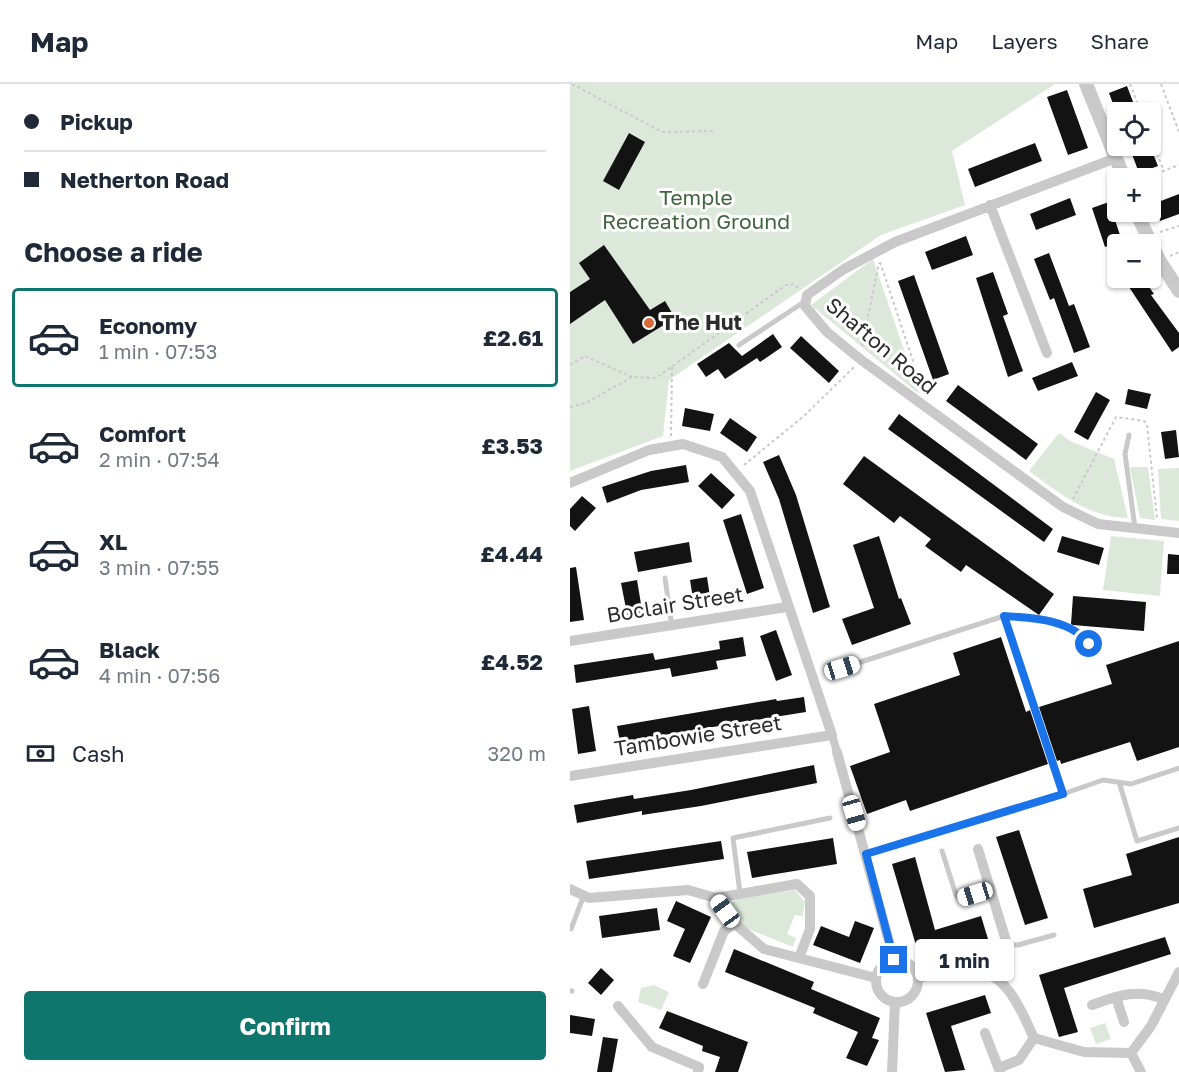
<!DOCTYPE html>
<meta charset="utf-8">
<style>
body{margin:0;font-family:"Golos Text",sans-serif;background:#f6f6f7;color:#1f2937;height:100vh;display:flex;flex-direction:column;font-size:22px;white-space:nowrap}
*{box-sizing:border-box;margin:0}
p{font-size:20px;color:#747a83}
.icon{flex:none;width:33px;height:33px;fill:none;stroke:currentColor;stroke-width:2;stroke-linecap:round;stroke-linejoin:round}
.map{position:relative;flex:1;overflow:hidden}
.drawer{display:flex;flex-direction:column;background:#fff;width:570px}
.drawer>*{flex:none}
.top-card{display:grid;align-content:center;height:132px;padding:0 24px;background:#fff}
.controls{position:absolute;left:537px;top:18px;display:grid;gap:12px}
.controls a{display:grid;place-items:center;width:54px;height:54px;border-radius:6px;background:#fff;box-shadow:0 2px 4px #0004;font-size:30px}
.end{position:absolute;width:27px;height:27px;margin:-14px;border:8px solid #1a73e8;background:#fff;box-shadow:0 0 0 3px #fff}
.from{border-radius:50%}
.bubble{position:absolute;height:42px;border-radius:6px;background:#fff;box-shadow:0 2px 4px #0004;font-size:20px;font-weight:700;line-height:42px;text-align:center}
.car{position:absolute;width:18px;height:36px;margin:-18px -9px;border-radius:8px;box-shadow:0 0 4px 2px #0007;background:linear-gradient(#fff 24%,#345 0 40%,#fff 0 76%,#345 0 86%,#fff 0)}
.top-card b{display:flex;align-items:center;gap:21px;height:57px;font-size:22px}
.top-card b+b{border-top:2px solid #e0e1e3}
.top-card i{width:15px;height:15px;background:#1f2937}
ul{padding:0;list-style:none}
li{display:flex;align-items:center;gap:18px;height:99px;margin:0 12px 9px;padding:0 12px;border:3px solid transparent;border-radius:6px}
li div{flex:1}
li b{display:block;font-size:22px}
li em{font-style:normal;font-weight:700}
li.on{border-color:#0f766e}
li>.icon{width:54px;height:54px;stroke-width:1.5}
h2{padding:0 24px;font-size:27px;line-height:72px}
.pay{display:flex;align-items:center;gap:15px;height:66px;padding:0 24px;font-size:22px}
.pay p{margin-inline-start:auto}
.cta{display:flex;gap:12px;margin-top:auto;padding:12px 24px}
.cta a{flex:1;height:69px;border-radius:6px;background:#0f766e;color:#fff;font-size:24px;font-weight:700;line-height:69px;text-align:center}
header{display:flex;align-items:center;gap:36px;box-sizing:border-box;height:84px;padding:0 30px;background:#fff;border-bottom:2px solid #e0e1e3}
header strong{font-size:28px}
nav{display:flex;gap:33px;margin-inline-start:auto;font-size:21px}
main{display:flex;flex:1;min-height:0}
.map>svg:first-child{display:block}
.green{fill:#dce9da}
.building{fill:#131313}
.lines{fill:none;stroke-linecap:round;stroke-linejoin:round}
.path{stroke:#c9c9c9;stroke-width:2;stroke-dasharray:3 3;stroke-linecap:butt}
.service{stroke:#c9c9c9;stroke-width:5}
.pedestrian{stroke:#c9c9c9;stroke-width:8}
.minor{stroke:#c9c9c9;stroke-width:10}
.tertiary{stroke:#c9c9c9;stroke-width:14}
.route{stroke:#1a73e8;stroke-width:8}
.poi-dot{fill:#d96b38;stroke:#fff;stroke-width:2}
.labels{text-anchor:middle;stroke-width:6;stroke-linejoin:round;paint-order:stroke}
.park-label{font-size:21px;fill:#40643d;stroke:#fff}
.poi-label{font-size:21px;font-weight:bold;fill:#2c2c2c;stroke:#fff;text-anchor:start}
.street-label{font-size:21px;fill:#2c2c2c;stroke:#fff}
</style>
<header>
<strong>Map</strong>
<nav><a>Map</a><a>Layers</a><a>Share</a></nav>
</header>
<main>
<section class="drawer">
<div class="top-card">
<b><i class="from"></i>Pickup</b>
<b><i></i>Netherton Road</b>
</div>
<h2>Choose a ride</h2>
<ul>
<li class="on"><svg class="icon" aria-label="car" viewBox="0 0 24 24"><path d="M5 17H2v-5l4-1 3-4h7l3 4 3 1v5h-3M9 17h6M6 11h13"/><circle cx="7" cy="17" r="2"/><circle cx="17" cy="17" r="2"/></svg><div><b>Economy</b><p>1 min · 07:53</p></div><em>£2.61</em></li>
<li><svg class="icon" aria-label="car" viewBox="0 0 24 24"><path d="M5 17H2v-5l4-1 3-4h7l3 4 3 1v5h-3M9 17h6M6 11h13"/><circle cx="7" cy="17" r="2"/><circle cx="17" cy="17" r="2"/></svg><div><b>Comfort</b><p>2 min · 07:54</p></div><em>£3.53</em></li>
<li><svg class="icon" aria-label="car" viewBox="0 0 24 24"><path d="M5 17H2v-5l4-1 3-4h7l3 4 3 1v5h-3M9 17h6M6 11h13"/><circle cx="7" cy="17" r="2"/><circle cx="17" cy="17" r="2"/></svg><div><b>XL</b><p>3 min · 07:55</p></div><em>£4.44</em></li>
<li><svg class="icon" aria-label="car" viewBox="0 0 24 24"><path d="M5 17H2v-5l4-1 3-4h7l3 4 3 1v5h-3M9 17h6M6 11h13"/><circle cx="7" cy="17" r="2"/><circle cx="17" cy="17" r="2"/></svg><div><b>Black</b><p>4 min · 07:56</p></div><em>£4.52</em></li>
</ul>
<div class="pay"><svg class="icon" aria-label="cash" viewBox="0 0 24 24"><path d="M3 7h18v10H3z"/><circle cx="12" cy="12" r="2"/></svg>Cash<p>320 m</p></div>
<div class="cta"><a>Confirm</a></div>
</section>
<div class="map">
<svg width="609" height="988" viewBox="0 0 609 988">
<rect width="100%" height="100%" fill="#fff"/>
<path class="green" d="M0,0H485L382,67L395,121L311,151L99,296L93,352L0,387Z
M303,175L349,310L241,221Z
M489,349L500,357L544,375L558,434C519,434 488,408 459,387Z
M560,383H578L585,436L570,434Z
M609,384V437L591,435L588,385Z
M541,452L594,457L590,512L533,506Z
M225,806L235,818L233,832L225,831L217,850L226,854L223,863L171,842L159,820L170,814Z
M84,901L99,908L91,926L68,918L71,904Z
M535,939L541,955L526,960L520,944Z"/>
<path class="building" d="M557,2L567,28H546L539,9Z
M497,6L518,64L498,71L477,13Z
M59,49L75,58L49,106L33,97Z
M465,59L472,77L405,103L398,85Z
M559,62H580L588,82L569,89Z
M609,110V130L590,137L583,120Z
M500,114L506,131L466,146L460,130Z
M539,118L552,157L535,163L522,124Z
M396,152L403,171L362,186L355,168Z
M34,161L80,226L95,217L105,234L63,260L35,216L0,240V208L20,195L9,179Z
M479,169L499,222L504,220L520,263L504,269L484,214L480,216L464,175Z
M423,188L438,230L433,232L453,287L438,293L406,194Z
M344,191L379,290L363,296L328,197Z
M553,194H573L584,210L581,211L609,249V263L602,268Z
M203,250L212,263L190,278L187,274L155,295L148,285L136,293L127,280L159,259L172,272Z
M231,252L269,287L259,299L220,264Z
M502,278L508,292L468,307L462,294Z
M388,301L468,360L456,376L376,317Z
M558,305L581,310L577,325L555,320Z
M526,308L540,316L518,356L504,348Z
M115,324L144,330L140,347L112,342Z
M329,330L483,445L474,458L318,345Z
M160,334L187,353L177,368L150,349Z
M606,346L609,373L595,375L591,348Z
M209,371L226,411L260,523L243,529L209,415L193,378Z
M294,372L484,510L469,531L396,481L391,488L355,462L361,455L330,432L324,439L273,400Z
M116,381L119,398L71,406L37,419L32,403L81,387Z
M141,389L165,411L152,425L128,402Z
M12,412L26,424L5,447L0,442V425Z
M171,430L194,504L177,510L153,436Z
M309,452L329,515L331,514L341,540L282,561L272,535L304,524L283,461Z
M492,452L534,464L529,481L487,468Z
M119,458L122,478L68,488L64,468Z
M598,470L609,471V490H597Z
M6,483L14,536L0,538V484Z
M137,493L141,519L124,521L120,496Z
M67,496L73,532L58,535L51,499Z
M503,512L576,518L574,547L503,541L501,540Z
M206,546L222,591L206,597L190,552Z
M173,553L176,572L146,577L148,585L102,593L100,584L6,599L4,581L83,569L85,576L150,565L149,557Z
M431,553L456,628L460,626L478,680L340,727L336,716L297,730L280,682L320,668L304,620L390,591L383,569Z
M609,557V663L567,677L560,658L491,680L490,676L487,677L469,623L542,600L536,581Z
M234,613L236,628L50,658L47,642L206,615L207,617Z
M19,622L26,667L8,670L2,625Z
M244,681L247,699L131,722L72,731V727L7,739L4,721L63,711L64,715L121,706Z
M449,746L478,834L455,841L426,753Z
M609,753V819L524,844L513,805L562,791L556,770Z
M263,754L267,780L182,794L177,768Z
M151,757L154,775L19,795L16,777Z
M345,773L365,846L411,832L418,855L350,875L322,780Z
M106,817L141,833L120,879L103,872L115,845L97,837Z
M87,824L90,846L32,854L29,832Z
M285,837L304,844L290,879L243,861L251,842L279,853Z
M595,853L601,870L494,904L508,948L489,953L469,891Z
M164,865L244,898L241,905L310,934L302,954L309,956L297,982L276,974L288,948L243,929L245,924L155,888Z
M31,884L44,896L31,911L18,899Z
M415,911L421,929L381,942L395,986L375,988L356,929Z
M97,927L178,958L168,988H145L150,973L132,967L133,962L89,944Z
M0,931L25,935L22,952L0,949Z
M33,953L48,955L42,988H27Z"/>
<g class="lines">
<path class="path" d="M2,0L92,48L143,47
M560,0L571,28
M591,0L609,48
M580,53L594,87
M575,94L609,81
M590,148L609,142
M600,172L609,168
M310,178L353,307
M292,262L309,179
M0,281L15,272L62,293
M0,323L16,319L62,293L86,294L216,201L224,200L228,204
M101,352L102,283
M174,381L234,332L284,283
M503,415L546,333L574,337L577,340L587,435"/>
<path class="service" d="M169,261L234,218
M559,351L555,370L565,444
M95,494L102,543
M434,532C465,534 510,536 523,570
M272,584L434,532L493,710L296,770
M549,698L567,757L609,744
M493,710L533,696L561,700L609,684
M372,767L386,811L390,815L420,806
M170,809L163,754L260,734
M1,845L14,811
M437,860L448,861L484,851
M0,907H2"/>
<path class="pedestrian" d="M262,651L267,668"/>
<path class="minor" d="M546,74L325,158L274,185L237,211L235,222L257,248L290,275L493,423L528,440L609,449
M420,121L477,269
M0,399L79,366L113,360L152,373L180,407L262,651L0,692
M0,557L217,523
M267,668L324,876
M408,765L437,860L435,873L423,893
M0,805L19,814L118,806L146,814L164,839L194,865L306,894
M146,814L227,800L240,812V845L229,874
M306 897a21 21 0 1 1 42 0a21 21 0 1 1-42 0Z
M348,894C365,891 388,883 405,886C439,891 451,927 464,954L514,968L561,969L581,942L609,888
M133,900L154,847L164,839
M546,913L554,938
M522,921C547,912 567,904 593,915
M48,922L82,963L129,983L128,988
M415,949L430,988
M561,969L571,988
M429,984L449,976L464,954
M322,988L325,918"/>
<path class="tertiary" d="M516,0L554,94
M566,128L589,176L609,207"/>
</g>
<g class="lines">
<path class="route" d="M324,876L296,770L493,710L434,532C462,534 501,535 519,560"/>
</g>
<circle class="poi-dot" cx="79" cy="239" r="6"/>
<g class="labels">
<g class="park-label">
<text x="126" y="121">Temple<tspan x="126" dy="24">Recreation Ground</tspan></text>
</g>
<g class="poi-label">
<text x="91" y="246">The Hut</text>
</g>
<g class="street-label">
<text transform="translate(311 262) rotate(40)" y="7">Shafton Road</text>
<text transform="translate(105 521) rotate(-9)" y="7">Boclair Street</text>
<text transform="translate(128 652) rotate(-9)" y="7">Tambowie Street</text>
</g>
</g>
</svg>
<div class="controls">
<a><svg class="icon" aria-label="locate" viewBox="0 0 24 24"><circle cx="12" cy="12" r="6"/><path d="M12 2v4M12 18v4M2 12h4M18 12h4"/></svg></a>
<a>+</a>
<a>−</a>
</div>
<i class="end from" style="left:519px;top:560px"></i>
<i class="end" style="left:324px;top:876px"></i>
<div class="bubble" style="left:345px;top:855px;width:99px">1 min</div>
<i class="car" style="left:272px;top:584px;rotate:73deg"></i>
<i class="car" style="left:284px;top:729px;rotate:164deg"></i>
<i class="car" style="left:405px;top:810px;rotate:253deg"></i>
<i class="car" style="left:155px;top:827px;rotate:324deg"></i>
</div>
</main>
